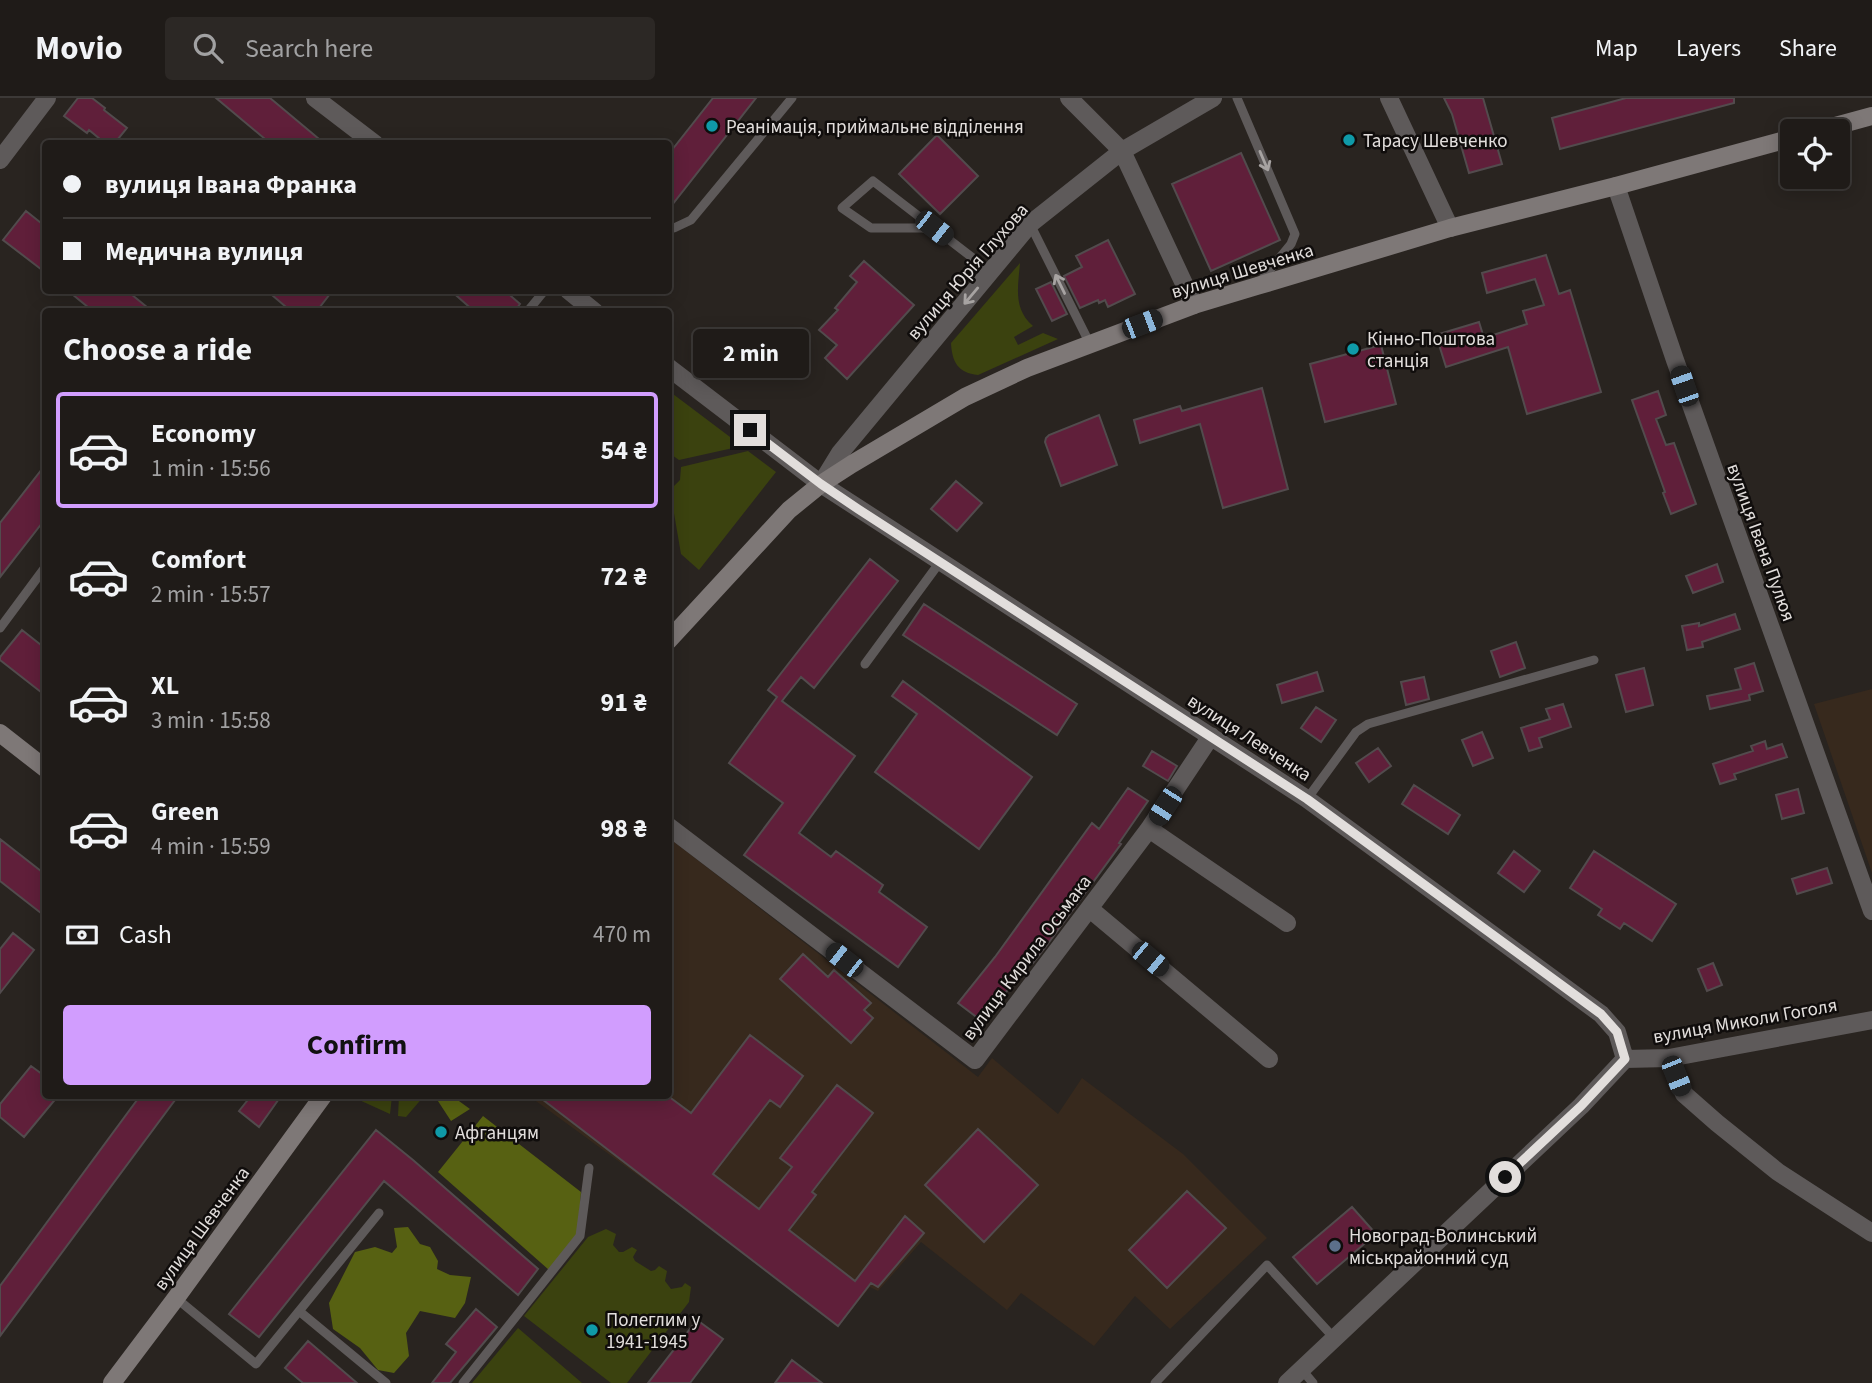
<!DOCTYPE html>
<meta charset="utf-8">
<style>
body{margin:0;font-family:"Source Sans 3",sans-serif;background:#2c2825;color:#f1f3f6;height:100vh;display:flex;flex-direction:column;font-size:26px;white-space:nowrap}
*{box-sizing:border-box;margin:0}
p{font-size:23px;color:#a1a1a2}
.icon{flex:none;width:38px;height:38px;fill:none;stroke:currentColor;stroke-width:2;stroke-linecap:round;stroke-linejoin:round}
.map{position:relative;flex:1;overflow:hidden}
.drawer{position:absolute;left:42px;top:210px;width:630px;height:791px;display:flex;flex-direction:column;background:#1f1b18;border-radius:7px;box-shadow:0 4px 18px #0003,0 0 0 2px #3c3937}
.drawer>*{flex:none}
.banner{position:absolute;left:42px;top:42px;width:630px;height:154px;border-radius:7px;box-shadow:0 4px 18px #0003,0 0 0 2px #3c3937;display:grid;align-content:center;height:154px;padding:0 21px;background:#1f1b18}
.buttons{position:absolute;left:1780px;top:21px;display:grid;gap:14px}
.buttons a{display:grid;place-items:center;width:70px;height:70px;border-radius:7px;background:#1f1b18;box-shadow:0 4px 18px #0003,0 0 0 2px #3c3937;font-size:35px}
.end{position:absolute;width:32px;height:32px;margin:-16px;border:9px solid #e2dedc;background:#111;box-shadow:0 0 0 4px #111}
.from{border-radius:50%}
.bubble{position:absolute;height:49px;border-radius:7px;background:#1f1b18;box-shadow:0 4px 18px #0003,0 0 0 2px #3c3937;font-size:23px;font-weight:700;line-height:49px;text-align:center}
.car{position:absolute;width:21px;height:42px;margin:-21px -10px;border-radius:9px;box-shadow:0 0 5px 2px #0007;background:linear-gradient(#222 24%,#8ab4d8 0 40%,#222 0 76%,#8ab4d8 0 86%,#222 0)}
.banner b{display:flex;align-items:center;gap:24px;height:66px;font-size:26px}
.banner b+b{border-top:2px solid #3c3937}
.banner i{width:18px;height:18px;background:#f1f3f6}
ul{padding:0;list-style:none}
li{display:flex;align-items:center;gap:21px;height:116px;margin:0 14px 10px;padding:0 7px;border:4px solid transparent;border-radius:7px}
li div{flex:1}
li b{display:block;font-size:26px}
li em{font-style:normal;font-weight:700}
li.selected{border-color:#d19dfe}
li>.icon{width:63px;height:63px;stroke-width:1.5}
h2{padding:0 21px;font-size:32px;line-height:84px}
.pay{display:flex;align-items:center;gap:18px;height:77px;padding:0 21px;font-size:26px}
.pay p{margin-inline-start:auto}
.primary-button{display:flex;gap:14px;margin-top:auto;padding:14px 21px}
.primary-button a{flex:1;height:80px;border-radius:7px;background:#d19dfe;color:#111;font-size:28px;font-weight:700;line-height:80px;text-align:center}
header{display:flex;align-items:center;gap:42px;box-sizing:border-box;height:98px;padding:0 35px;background:#1f1b18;border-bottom:2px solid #3c3937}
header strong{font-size:33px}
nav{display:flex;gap:38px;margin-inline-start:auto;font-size:24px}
.search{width:490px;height:63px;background:#2c2825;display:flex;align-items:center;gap:18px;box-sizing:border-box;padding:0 24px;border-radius:7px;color:#a1a1a2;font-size:26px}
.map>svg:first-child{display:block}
.industrial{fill:#37291d}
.green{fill:#3b420f}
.forest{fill:#576112}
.building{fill:#601f3a;stroke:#524b4d;stroke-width:2}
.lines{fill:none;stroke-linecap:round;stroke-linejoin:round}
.lane{stroke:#5e5a5a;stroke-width:9}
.street{stroke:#5e5a5a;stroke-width:18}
.secondary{stroke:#7e7877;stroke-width:18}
.oneway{stroke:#a7a3a2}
.route{stroke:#e2dedc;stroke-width:9}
.culture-dot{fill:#0f9aa8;stroke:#100d0c;stroke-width:2.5}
.service-dot{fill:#5c6f8a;stroke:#100d0c;stroke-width:2.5}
.labels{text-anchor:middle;stroke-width:5;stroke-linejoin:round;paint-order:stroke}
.poi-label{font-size:19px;fill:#e2dedc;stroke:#100d0c;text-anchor:start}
.street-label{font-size:19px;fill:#e2dedc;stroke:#100d0c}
</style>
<header>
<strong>Movio</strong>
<div class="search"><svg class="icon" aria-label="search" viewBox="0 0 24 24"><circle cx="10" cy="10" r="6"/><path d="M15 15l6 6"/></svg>Search here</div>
<nav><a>Map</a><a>Layers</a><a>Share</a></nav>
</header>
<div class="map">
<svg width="1872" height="1285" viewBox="0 0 1872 1285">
<rect width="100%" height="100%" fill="#292420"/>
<path class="industrial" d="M1872,591V775L1814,606Z
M669,740L978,979L992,960L1058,1016L1082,980L1183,1056L1267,1140L1170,1231L1135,1198L1094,1248L1021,1195L1007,1212L921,1144L878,1193L870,1189L841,1225L529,998H668Z"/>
<path class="green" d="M1020,165C1018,189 1013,211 1033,228L1014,239L1018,247L1043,235L1058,241L978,277C958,275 952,264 951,245Z
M668,293H669L742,348L679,362L669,355Z
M748,353L776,374L699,472L681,456L670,392L680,382L681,369Z
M360,998H392L390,1016L357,1001Z
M399,998H424L406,1019L398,1018Z
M606,1131L616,1136L613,1147L619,1154H623L632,1149L637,1152L633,1159L635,1163L651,1173L655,1172L659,1168L667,1173L665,1183L671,1191L682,1189L685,1185L691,1189L689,1204L627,1285H611L524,1218L588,1139Z
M518,1230L582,1285H472Z"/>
<path class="forest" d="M438,998H452L470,1011L451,1023L436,1000Z
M483,1018L581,1094L578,1136L549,1172L438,1074Z
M408,1129L420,1146L430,1149L438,1163L437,1171L450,1177L471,1179L465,1205L455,1220L420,1213L406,1235L409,1258L394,1275L378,1272L360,1250L333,1231L329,1205L355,1154L375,1149L392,1155L397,1149L394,1130Z"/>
<path class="building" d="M78,0H92L105,10L104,12L127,30L114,46H106L89,32L87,35L64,18Z
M216,0H270L325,46H271Z
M713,0H756L668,112V57Z
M1444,0H1483L1502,66L1469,75L1452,16Z
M1626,0H1734V5L1560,51L1552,20Z
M937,37L978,78L940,116L899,76Z
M1241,55L1280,142L1211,173L1172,86Z
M26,113L46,129V175L3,142Z
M1108,142L1135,196L1108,209L1105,202L1099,205L1098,202L1080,210L1064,178L1082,169L1076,158Z
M1546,157L1559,196L1570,192L1601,294L1527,316L1508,249L1446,269L1436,237L1479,224L1484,240L1527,226L1523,213L1544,207L1535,181L1487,195L1482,175Z
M864,163L914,207L847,281L825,260L837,247L819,232L838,212L835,210L857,184L850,178Z
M1051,184L1067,216L1052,223L1036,191Z
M67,192H126L153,214H94Z
M266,192H333L316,214H292Z
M450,192H504L520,206L514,214H475Z
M1381,247L1396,306L1325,324L1310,266Z
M1262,290L1288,391L1223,410L1200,326L1140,345L1134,322L1180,308L1182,313Z
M1658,293L1666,317L1656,321L1666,347L1674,345L1696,406L1671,416L1663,395L1665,394L1632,302Z
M1099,317L1117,367L1061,388L1045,344L1046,340L1049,337Z
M46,366V420L0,479V425Z
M956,383L982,405L957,433L931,411Z
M870,461L898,483L814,590L801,579L782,603L855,658L799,735L831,759L836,753L883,787L879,794L927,829L898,869L744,757L783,705L729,665L777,599L768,592Z
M1717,466L1723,484L1693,495L1686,478Z
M924,506L1077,606L1057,637L903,537Z
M1735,516L1740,531L1702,544L1703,549L1687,552L1682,528L1699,525V528Z
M22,532L46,551V598L0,562V559Z
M1516,544L1525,570L1500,579L1491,553Z
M1754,565L1763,593L1749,597L1750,602L1710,611L1707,598L1741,591L1735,571Z
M1644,570L1653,607L1626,614L1616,577Z
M1317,574L1323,593L1282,605L1277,587Z
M1424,579L1429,601L1406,607L1401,584Z
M903,583L1032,679L979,751L875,674L917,616L892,598Z
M1563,606L1571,629L1539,640L1542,649L1529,653L1521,630L1550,621L1546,611Z
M1316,609L1336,622L1321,644L1301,630Z
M1482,634L1493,660L1473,668L1462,642Z
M1765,643L1767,651L1782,646L1787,659L1734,676L1736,681L1720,686L1713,666L1753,653L1751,648Z
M1378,650L1391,668L1369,684L1356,665Z
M1152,653L1177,668L1168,683L1143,668Z
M1414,687L1460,717L1448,736L1402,706Z
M1128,690L1148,703L1119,745L1121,746L1047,847L1033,865L1030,863L983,924L958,905L995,859L1092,725L1099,731Z
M1798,691L1804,715L1782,721L1776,697Z
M0,741L46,777V819L0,783Z
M1514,753L1540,773L1524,794L1498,775Z
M1594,753L1676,806L1652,843L1624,825L1620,831L1598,817L1602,811L1570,790Z
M1827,770L1832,785L1797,796L1792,781Z
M13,835L34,852L0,895V851Z
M803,856L828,879L834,872L871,905L864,912L873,920L851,945L780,881Z
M1713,865L1722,887L1707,893L1698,871Z
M750,937L803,978L780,1009L770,1002L713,1076L759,1111L792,1069L780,1060L837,987L873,1015L812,1094L816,1097L789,1132L855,1183L905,1118L924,1135L878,1189L871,1185L838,1228L538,998H668L691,1015Z
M31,968L46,979V998H58L24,1039L0,1019V1006Z
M140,998H178L0,1238V1188Z
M251,998H281L259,1029L239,1013Z
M978,1031L1038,1087L984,1144L925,1087Z
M376,1032L413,1062L538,1171L518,1197L384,1083L259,1239L229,1216Z
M1187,1093L1226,1130L1167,1190L1129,1152Z
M1352,1109L1376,1136L1317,1186L1293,1159Z
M476,1211L497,1229L450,1285H432L456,1254L446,1246Z
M697,1222L723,1241L690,1285H648Z
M308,1243L357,1285H303L285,1270Z
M792,1262L822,1285H775Z"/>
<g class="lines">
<path class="lane" d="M1237,0L1295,136L1291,146L1260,184
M1030,126L1090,246
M668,130H674L691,122L792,0
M934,130H871L842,110L873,83L991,174
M527,214L545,192
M0,530L46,468
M865,566L940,464
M1307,701L1356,634L1368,626L1594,562
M176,1200L256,1266L379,1115
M299,1213L386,1285
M1302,1272L1313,1285
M463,1285L580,1138L589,1070
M1155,1285L1267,1167L1335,1241"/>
<path class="street" d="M315,0L375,46
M1069,0L1122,53L1194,207
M1389,0L1450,130
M0,62L47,0
M1616,88L1675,262L1872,813
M568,192L595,214
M668,269L821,386L1307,701L1601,916L1617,934L1625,961
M821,386L840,355L1030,126L1122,53L1213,0
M668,728L975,962L1149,731L1211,638
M1149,731L1287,825
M1090,811L1269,961
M1669,960L1684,996L1717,1025L1778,1074L1872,1135
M1625,961L1669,960L1872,922
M1287,1285L1581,1008L1625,961"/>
<path class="secondary" d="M1817,33L1872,18
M668,543L789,412L821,386L852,366L965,299L1027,270L1194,207L1257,188L1450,130L1616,88L1792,40
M0,635L46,671
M112,1285L176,1200L323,998"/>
</g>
<defs><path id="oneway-shaft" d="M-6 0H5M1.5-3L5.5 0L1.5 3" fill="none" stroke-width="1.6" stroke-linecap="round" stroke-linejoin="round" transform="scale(1.75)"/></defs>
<g class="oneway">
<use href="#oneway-shaft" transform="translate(1264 63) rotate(67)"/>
<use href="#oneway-shaft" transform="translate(1060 186) rotate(-116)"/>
<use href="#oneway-shaft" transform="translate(971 198) rotate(130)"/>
</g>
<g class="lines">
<path class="route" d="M750,332L821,386L858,411L1307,701L1601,916L1617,934L1625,961L1581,1008L1505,1079"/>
</g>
<g class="culture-dot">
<circle cx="712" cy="28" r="7"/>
<circle cx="1349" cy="42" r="7"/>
<circle cx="1353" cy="251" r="7"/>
<circle cx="441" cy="1034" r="7"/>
<circle cx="592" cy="1232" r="7"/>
</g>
<circle class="service-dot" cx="1335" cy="1148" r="7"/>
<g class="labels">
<g class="poi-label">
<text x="726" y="35">Реанімація, приймальне відділення</text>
<text x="1363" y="49">Тарасу Шевченко</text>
<text x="1367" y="247">Кінно-Поштова<tspan x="1367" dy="22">станція</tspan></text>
<text x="455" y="1041">Афганцям</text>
<text x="1349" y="1144">Новоград-Волинський<tspan x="1349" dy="22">міськрайонний суд</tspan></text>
<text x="606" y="1228">Полеглим у<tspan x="606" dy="22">1941-1945</tspan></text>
</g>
<g class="street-label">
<text transform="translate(1242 172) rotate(-17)" y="7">вулиця Шевченка</text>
<text transform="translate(967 173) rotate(-49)" y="7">вулиця Юрія Глухова</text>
<text transform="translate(1762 444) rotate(70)" y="7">вулиця Івана Пулюя</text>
<text transform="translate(1250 639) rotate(33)" y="7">вулиця Левченка</text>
<text transform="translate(1026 859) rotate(-53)" y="7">вулиця Кирила Осьмака</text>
<text transform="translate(1745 922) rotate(-10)" y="7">вулиця Миколи Гоголя</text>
<text transform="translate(201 1130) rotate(-54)" y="7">вулиця Шевченка</text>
</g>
</g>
</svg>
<div class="buttons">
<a><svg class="icon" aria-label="locate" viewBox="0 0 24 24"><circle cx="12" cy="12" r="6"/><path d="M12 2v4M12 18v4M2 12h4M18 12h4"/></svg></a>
</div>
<i class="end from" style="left:1505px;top:1079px"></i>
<i class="end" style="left:750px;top:332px"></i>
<div class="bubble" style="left:693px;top:231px;width:116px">2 min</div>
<i class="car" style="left:934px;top:130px;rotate:128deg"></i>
<i class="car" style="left:1142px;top:226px;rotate:69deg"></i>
<i class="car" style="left:1684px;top:288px;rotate:341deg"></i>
<i class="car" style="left:1165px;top:708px;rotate:213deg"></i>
<i class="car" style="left:1150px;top:861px;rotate:130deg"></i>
<i class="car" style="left:844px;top:862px;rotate:308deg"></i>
<i class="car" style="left:1676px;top:978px;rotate:158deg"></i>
<div class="banner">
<b><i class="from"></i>вулиця Івана Франка</b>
<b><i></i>Медична вулиця</b>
</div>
<section class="drawer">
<h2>Choose a ride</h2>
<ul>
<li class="selected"><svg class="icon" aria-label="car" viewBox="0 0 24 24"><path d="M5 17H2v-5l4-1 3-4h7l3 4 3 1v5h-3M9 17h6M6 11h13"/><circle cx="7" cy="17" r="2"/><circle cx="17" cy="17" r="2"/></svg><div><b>Economy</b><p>1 min · 15:56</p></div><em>54 ₴</em></li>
<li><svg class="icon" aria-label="car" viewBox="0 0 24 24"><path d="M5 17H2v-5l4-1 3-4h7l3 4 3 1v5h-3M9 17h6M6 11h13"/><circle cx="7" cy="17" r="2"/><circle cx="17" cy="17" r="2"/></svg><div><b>Comfort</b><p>2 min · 15:57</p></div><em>72 ₴</em></li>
<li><svg class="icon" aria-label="car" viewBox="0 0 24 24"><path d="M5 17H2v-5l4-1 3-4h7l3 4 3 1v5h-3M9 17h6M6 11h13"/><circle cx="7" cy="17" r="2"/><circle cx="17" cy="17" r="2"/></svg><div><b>XL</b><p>3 min · 15:58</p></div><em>91 ₴</em></li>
<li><svg class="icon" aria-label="car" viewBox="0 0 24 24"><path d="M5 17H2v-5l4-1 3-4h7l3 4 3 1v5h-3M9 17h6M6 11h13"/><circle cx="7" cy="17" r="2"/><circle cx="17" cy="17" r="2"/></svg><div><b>Green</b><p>4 min · 15:59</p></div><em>98 ₴</em></li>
</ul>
<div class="pay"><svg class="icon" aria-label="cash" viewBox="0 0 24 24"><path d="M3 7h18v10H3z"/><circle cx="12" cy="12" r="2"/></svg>Cash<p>470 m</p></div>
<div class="primary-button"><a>Confirm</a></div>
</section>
</div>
